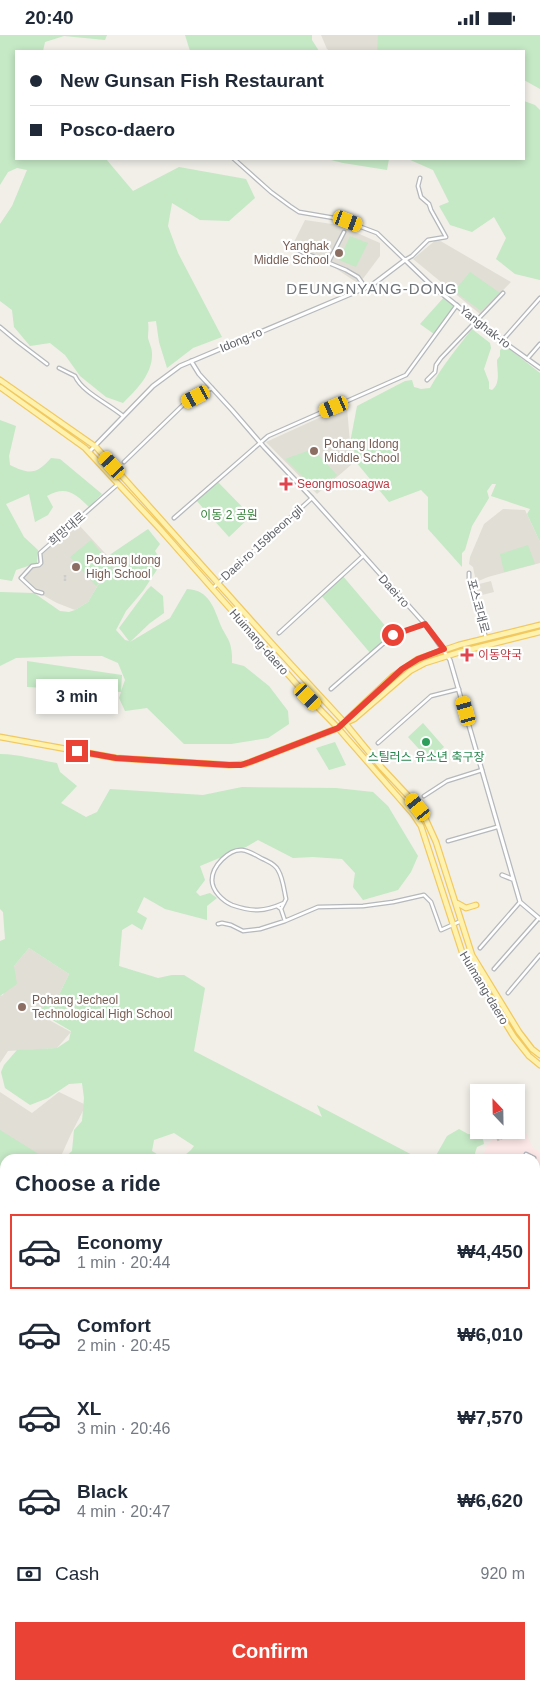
<!DOCTYPE html>
<meta charset="utf-8">
<style>
body{margin:0;font-family:Helvetica,"Noto Sans KR",sans-serif;background:#f2f2f3;color:#1f2937;height:100vh;display:flex;flex-direction:column;font-size:19px;white-space:nowrap}
*{box-sizing:border-box;margin:0}
p{font-size:16px;color:#747a83}
.icon{flex:none;width:28px;height:28px;fill:none;stroke:currentColor;stroke-width:2;stroke-linecap:round;stroke-linejoin:round}
.map{position:relative;flex:1;overflow:hidden}
.panel{position:absolute;left:0px;top:1119px;width:540px;height:536px;display:flex;flex-direction:column;background:#fff;border-radius:15px 15px 0 0;box-shadow:0 2px 8px #0003}
.panel>*{flex:none}
.top-card{position:absolute;left:15px;top:15px;width:510px;height:110px;border-radius:0px;box-shadow:0 2px 8px #0003;display:grid;align-content:center;height:110px;padding:0 15px;background:#fff}
.needle{width:32px;rotate:338deg}
.controls{position:absolute;left:470px;top:1049px;display:grid;gap:10px}
.controls a{display:grid;place-items:center;width:55px;height:55px;border-radius:0px;background:#fff;box-shadow:0 2px 8px #0003;font-size:25px}
.end{position:absolute;width:22px;height:22px;margin:-11px;border:6px solid #ea4335;background:#fff;box-shadow:0 0 0 2px #fff}
.from{border-radius:50%}
.bubble{position:absolute;height:35px;border-radius:0px;background:#fff;box-shadow:0 2px 8px #0003;font-size:16px;font-weight:700;line-height:35px;text-align:center}
.car{position:absolute;width:15px;height:30px;margin:-15px -8px;border-radius:6px;box-shadow:0 0 4px 1px #0007;background:linear-gradient(#f5c518 24%,#345 0 40%,#f5c518 0 76%,#345 0 86%,#f5c518 0)}
.top-card b{display:flex;align-items:center;gap:18px;height:48px;font-size:19px}
.top-card b+b{border-top:1px solid #e0e1e3}
.top-card i{width:12px;height:12px;background:#1f2937}
ul{padding:0;list-style:none}
li{display:flex;align-items:center;gap:15px;height:75px;margin:0 10px 8px;padding:0 5px;border:2px solid transparent;border-radius:0px}
li div{flex:1}
li b{display:block;font-size:19px}
li em{font-style:normal;font-weight:700}
li.on{border-color:#ea4335}
li>.icon{width:45px;height:45px;stroke-width:1.5}
h2{padding:0 15px;font-size:22px;line-height:60px}
.pay{display:flex;align-items:center;gap:12px;height:55px;padding:0 15px;font-size:19px}
.pay p{margin-inline-start:auto}
.cta{display:flex;gap:10px;margin-top:auto;padding:10px 15px}
.cta a{flex:1;height:58px;border-radius:0px;background:#ea4335;color:#fff;font-size:20px;font-weight:700;line-height:58px;text-align:center}
.status{display:flex;justify-content:space-between;align-items:center;height:35px;padding:0 25px;background:#fff;direction:ltr}
.status svg{height:14px;fill:currentColor}
.map>svg:first-child{display:block}
.education{fill:#e1ded6}
.medical{fill:#fce8e6}
.green{fill:#c5e8c5}
.lines{fill:none;stroke-linecap:round;stroke-linejoin:round}
.minor-tunnel{stroke:#ccccc8;stroke-width:2.5;stroke-dasharray:2.5 1;stroke-linecap:butt}
.minor-casing{stroke:#b5b8bc;stroke-width:5}
.tertiary-casing{stroke:#b5b8bc;stroke-width:5.5}
.primary-casing{stroke:#f2c960;stroke-width:7}
.minor{stroke:#fff;stroke-width:2.5}
.tertiary{stroke:#fff;stroke-width:3}
.primary{stroke:#fff2af;stroke-width:4.5}
.rail{stroke:#b6b7b8;stroke-width:1;stroke-dasharray:1 6;stroke-linecap:butt}
.route{stroke:#ea4335;stroke-width:6}
.education-dot{fill:#8d6e63;stroke:#fff;stroke-width:2}
.health-dot{fill:#e0444e;stroke:#fff;stroke-width:2}
.leisure-dot{fill:#2e9e5b;stroke:#fff;stroke-width:2}
.labels{text-anchor:middle;stroke-width:4.5;stroke-linejoin:round;paint-order:stroke}
.education-label{font-size:12px;fill:#785e54;stroke:#fff;text-anchor:start}
.street-label{font-size:12px;fill:#5f6368;stroke:#fff}
.health-label{font-size:12px;fill:#be3a42;stroke:#fff;text-anchor:start}
.park-label{font-size:12px;fill:#348238;stroke:#fff}
.leisure-label{font-size:12px;fill:#27864d;stroke:#fff}
.quarter-label{font-size:15px;letter-spacing:1px;fill:#70757a;stroke:#fff}
</style>
<div class="status"><b>20:40</b><svg viewBox="0 0 49 12"><path d="M0 12V9h3v3zM5 12V6h3v6zM10 12V3h3v9zM15 12V0h3v12zM26 1h20v11H26zM47 4h2v5h-2z"/></svg></div>
<div class="map">
<svg width="540" height="1654" viewBox="0 0 540 1654">
<rect width="100%" height="100%" fill="#f1efe8"/>
<path class="education" d="M321,0H379L378,16H330L327,14Z
M305,185L339,190L380,208V221L359,249L335,233L290,215Z
M437,204L511,247L480,279L413,224Z
M343,372H347L350,408L358,424L317,459L266,407Z
M503,474L525,475L540,507V528L488,542L476,547L473,532L469,529L470,522L484,489Z
M78,489L116,530L98,550L88,567L75,575L57,568L39,558L23,543L33,533L41,532L42,519Z
M491,546L494,557L478,561L475,550Z
M29,913L69,939L58,962L47,967L38,979L71,997L57,1013L8,1016L0,1028V961L3,960L14,931Z
M0,1057L32,1078L59,1057L86,1070L71,1099L62,1119L63,1124H5V1179L0,1186Z
M5,1212V1278L0,1279V1213Z
M0,1465L5,1472V1650H192L198,1654H0Z"/>
<path class="medical" d="M516,1077L533,1113L540,1117V1195L535,1180V1146L537,1142L535,1124H482L486,1112L492,1105L485,1095H516Z"/>
<path class="green" d="M0,0H107L105,5L64,1L45,7L43,16H16V124H106L133,156L179,132L246,144L255,163L229,186L200,185L172,168L168,191L178,218L222,302L193,313L167,333L159,307L156,286L148,287C149,293 148,297 148,303C149,308 152,313 152,318C153,339 136,355 123,368L106,362L80,341L65,320L50,308L30,311L14,292L12,275L0,266V189L12,171L27,135L17,133L8,137L0,150Z
M185,0H312V5L319,16H190Z
M378,0H540V54L524,45V16H377Z
M524,66L535,70L540,75V245L515,239L496,224L506,203L494,182L472,197L450,190L439,171L449,167L433,135L408,124H524Z
M327,124H389L387,135L343,128Z
M350,201L368,208L356,232L339,225Z
M470,237L500,258L481,276L454,256Z
M445,261L457,270L434,299L420,289Z
M472,294L490,308L491,313L484,334L489,347V354L492,355C501,348 497,336 497,325L500,321V315L503,312H507L540,338V507L527,479L530,474L491,461L496,449H492L487,456L489,463L472,491L465,515L462,518V532L428,494V462L421,455L389,467L356,427L358,423L350,408L357,371L405,346L412,345L414,352L421,354L430,353C442,331 457,313 472,294Z
M0,385L16,391L9,421L10,430C30,440 37,439 51,423L60,424L102,459L89,472C76,459 66,450 47,461L53,472L48,480L35,487L29,459L6,469L24,502L38,515L37,528L16,535L12,546L0,544Z
M313,414L337,440L317,456L285,424Z
M216,445L251,481L229,502L195,464Z
M148,494L160,509L155,516L162,527L143,556L126,576L116,595L125,605L129,606L119,593L147,555L151,551L163,561L164,578L150,588L130,607L170,583L187,554C210,555 214,574 221,591C224,598 230,605 231,613C232,618 232,623 232,628L244,631L269,651L288,676L289,689L268,703L231,709H184L147,673L125,676L119,663L121,657L27,652V626L122,640L121,656L125,645L118,628L102,621H72L16,623L0,631V557L34,558L60,576L69,577L75,575L88,567L98,550L116,530L108,521Z
M91,505L113,532L96,551L70,522Z
M528,510L535,529L504,537L500,519Z
M342,540L393,600L371,619L320,559Z
M423,688L444,712L429,725L408,702Z
M335,707L346,730L329,735L316,713Z
M0,719C18,719 38,725 57,728L60,737L77,751L61,768L86,782L97,777L110,754L203,760L242,752L336,753L373,757L388,771L418,821L411,837L398,855L363,865L353,852L355,838L342,824L313,822L293,823L258,805L246,812L200,831L205,845L196,857L200,861L210,858L217,863L207,871V885L165,874L144,862L137,877L147,883L142,895L132,889L122,895L119,931L158,943L172,940H184L205,953L194,1016L322,1082L317,1070L420,1124H180L191,1115L194,1111L174,1098L154,1105L152,1116L165,1124H63L72,1116L74,1095L82,1086L84,1063L82,1048L69,1049L48,1063L30,1070L5,1053L1,1037L4,1030L17,1015L57,1013L69,1005L71,996L39,977L47,967L58,962L69,939L29,913L14,931L17,949L0,961V906L5,904L3,877L0,874Z
M459,1094L468,1099L482,1100L484,1109L477,1112L475,1118L476,1124H434L447,1101Z
M0,1095L42,1121L41,1124H5V1139L0,1136Z
M0,1514L5,1522V1595L0,1590Z
M58,1650H105L109,1654H62Z"/>
<g class="lines">
<path class="minor-tunnel" d="M65,546V539
M497,1105L502,1103"/>
<g class="minor-casing">
<path id="minor" d="M234,124L271,157L290,171L299,177L340,184L377,198L405,225L412,221L428,205L446,202L431,175L429,169L421,162L418,151L420,143
M300,216L346,235L358,242L365,252
M328,228L344,197
M0,292L18,307L47,329
M502,306L540,263
M527,324L540,309
M59,333L75,341C82,357 109,369 123,381
M427,345L435,337L436,330L441,323L503,258
M124,427L185,368L212,353
M174,483L268,401L406,340L457,270
M469,538V544L486,603
M213,553L312,463
M42,558L35,556L21,543L32,531L39,530L41,528L40,518L118,449
M279,598L363,521
M331,654L393,600L425,589
M378,708L431,661L459,654
M424,761L447,746L482,735
M448,806L497,792
M277,871L281,874L285,886
M281,874L286,864C284,855 283,843 278,835C275,829 269,827 263,824C257,821 250,816 242,815C229,814 212,831 212,845C212,856 223,866 232,870C252,877 264,877 284,868
M218,889L222,888L231,890L243,896L260,894L285,886L318,872L363,871L393,867L424,860L431,867L441,895L461,886
M480,913L520,867
M494,934L539,883
M508,958L540,920
M526,1119L534,1123
M535,1256L540,1262
M535,1365L540,1371
M535,1522L540,1519
M535,1561L540,1557
M535,1582L540,1587
M535,1595L540,1594
M0,1597L5,1602
M535,1604L540,1600
M51,1650L55,1654
M113,1650L118,1654
M285,1650L288,1654
M461,1650L464,1654
M146,1654L150,1650
M398,1654L401,1650
M405,1654L408,1650
M430,1654L435,1650
M459,1654L463,1650
M477,1654L482,1650"/>
</g>
<g class="tertiary-casing">
<path id="tertiary" d="M191,326L199,339L232,375L264,412L312,463L425,589L450,625L520,867L540,884
M89,417L153,351L180,331L372,250L405,225L430,249L491,298L540,333
M502,840L512,844
M0,1460L5,1466
M535,1462L540,1460
M198,1650L202,1654
M223,1654L227,1650"/>
</g>
<g class="primary-casing">
<path id="primary" d="M0,345L96,412L275,612L345,688L382,733L411,764L426,785L436,807L472,920L519,997L532,1014L540,1020
M0,352L85,413L160,494L308,662L338,693L413,779L421,791L462,917L514,1002L529,1021L540,1030
M345,688L354,684L397,647L410,636L425,628L460,617L540,597
M0,702L116,723L229,730L245,729L338,693L392,642L418,624L459,610L540,590
M457,868L466,873L476,870"/>
</g>
<use href="#minor" class="minor"/>
<use href="#tertiary" class="tertiary"/>
<use href="#primary" class="primary"/>
<path class="rail" d="M535,1630L540,1626
M509,1654L513,1650"/>
</g>
<g class="lines">
<path class="route" d="M77,716L116,723L229,730H241L250,727L338,693L402,634L418,624L444,614L425,589L393,600"/>
</g>
<g class="education-dot">
<circle cx="339" cy="218" r="5"/>
<circle cx="314" cy="416" r="5"/>
<circle cx="76" cy="532" r="5"/>
<circle cx="22" cy="972" r="5"/>
</g>
<g class="health-dot">
<path d="M283.5 441.5h5v5h5v5h-5v5h-5v-5h-5v-5h5z"/>
<path d="M464.5 612.5h5v5h5v5h-5v5h-5v-5h-5v-5h5z"/>
</g>
<circle class="leisure-dot" cx="426" cy="707" r="5"/>
<g class="labels">
<g class="education-label">
<text x="329" y="215" text-anchor="end">Yanghak<tspan x="329" dy="14">Middle School</tspan></text>
<text x="324" y="413">Pohang Idong<tspan x="324" dy="14">Middle School</tspan></text>
<text x="86" y="529">Pohang Idong<tspan x="86" dy="14">High School</tspan></text>
<text x="32" y="969">Pohang Jecheol<tspan x="32" dy="14">Technological High School</tspan></text>
</g>
<g class="street-label">
<text transform="translate(485 292) rotate(38)" y="4">Yanghak-ro</text>
<text transform="translate(241 305) rotate(-23)" y="4">Idong-ro</text>
<text transform="translate(67 494) rotate(-41)" y="4">희망대로</text>
<text transform="translate(262 508) rotate(-42)" y="4">Daei-ro 159beon-gil</text>
<text transform="translate(394 556) rotate(48)" y="4">Daei-ro</text>
<text transform="translate(478 571) rotate(75)" y="4">포스코대로</text>
<text transform="translate(259 607) rotate(49)" y="4">Huimang-daero</text>
<text transform="translate(484 953) rotate(59)" y="4">Huimang-daero</text>
</g>
<g class="health-label">
<text x="297" y="453">Seongmosoagwa</text>
<text x="478" y="624">이동약국</text>
</g>
<g class="park-label">
<text x="229" y="484">이동 2 공원</text>
</g>
<g class="leisure-label">
<text x="426" y="726">스틸러스 유소년 축구장</text>
</g>
<g class="quarter-label">
<text x="372" y="259">DEUNGNYANG-DONG</text>
</g>
</g>
</svg>
<div class="controls">
<a><svg class="needle" viewBox="-14 -14 28 28"><path d="M0-13l5 13h-10z" fill="#e53935"/><path d="M0 13l5-13h-10z" fill="#747a83"/></svg></a>
</div>
<i class="end from" style="left:393px;top:600px"></i>
<i class="end" style="left:77px;top:716px"></i>
<div class="bubble" style="left:36px;top:644px;width:82px">3 min</div>
<i class="car" style="left:348px;top:186px;rotate:111deg"></i>
<i class="car" style="left:196px;top:362px;rotate:242deg"></i>
<i class="car" style="left:334px;top:372px;rotate:247deg"></i>
<i class="car" style="left:112px;top:430px;rotate:318deg"></i>
<i class="car" style="left:308px;top:662px;rotate:136deg"></i>
<i class="car" style="left:466px;top:676px;rotate:344deg"></i>
<i class="car" style="left:418px;top:772px;rotate:322deg"></i>
<div class="top-card">
<b><i class="from"></i>New Gunsan Fish Restaurant</b>
<b><i></i>Posco-daero</b>
</div>
<section class="panel">
<h2>Choose a ride</h2>
<ul>
<li class="on"><svg class="icon" aria-label="car" viewBox="0 0 24 24"><path d="M5 17H2v-5l4-1 3-4h7l3 4 3 1v5h-3M9 17h6M6 11h13"/><circle cx="7" cy="17" r="2"/><circle cx="17" cy="17" r="2"/></svg><div><b>Economy</b><p>1 min · 20:44</p></div><em>₩4,450</em></li>
<li><svg class="icon" aria-label="car" viewBox="0 0 24 24"><path d="M5 17H2v-5l4-1 3-4h7l3 4 3 1v5h-3M9 17h6M6 11h13"/><circle cx="7" cy="17" r="2"/><circle cx="17" cy="17" r="2"/></svg><div><b>Comfort</b><p>2 min · 20:45</p></div><em>₩6,010</em></li>
<li><svg class="icon" aria-label="car" viewBox="0 0 24 24"><path d="M5 17H2v-5l4-1 3-4h7l3 4 3 1v5h-3M9 17h6M6 11h13"/><circle cx="7" cy="17" r="2"/><circle cx="17" cy="17" r="2"/></svg><div><b>XL</b><p>3 min · 20:46</p></div><em>₩7,570</em></li>
<li><svg class="icon" aria-label="car" viewBox="0 0 24 24"><path d="M5 17H2v-5l4-1 3-4h7l3 4 3 1v5h-3M9 17h6M6 11h13"/><circle cx="7" cy="17" r="2"/><circle cx="17" cy="17" r="2"/></svg><div><b>Black</b><p>4 min · 20:47</p></div><em>₩6,620</em></li>
</ul>
<div class="pay"><svg class="icon" aria-label="cash" viewBox="0 0 24 24"><path d="M3 7h18v10H3z"/><circle cx="12" cy="12" r="2"/></svg>Cash<p>920 m</p></div>
<div class="cta"><a>Confirm</a></div>
</section>
</div>
